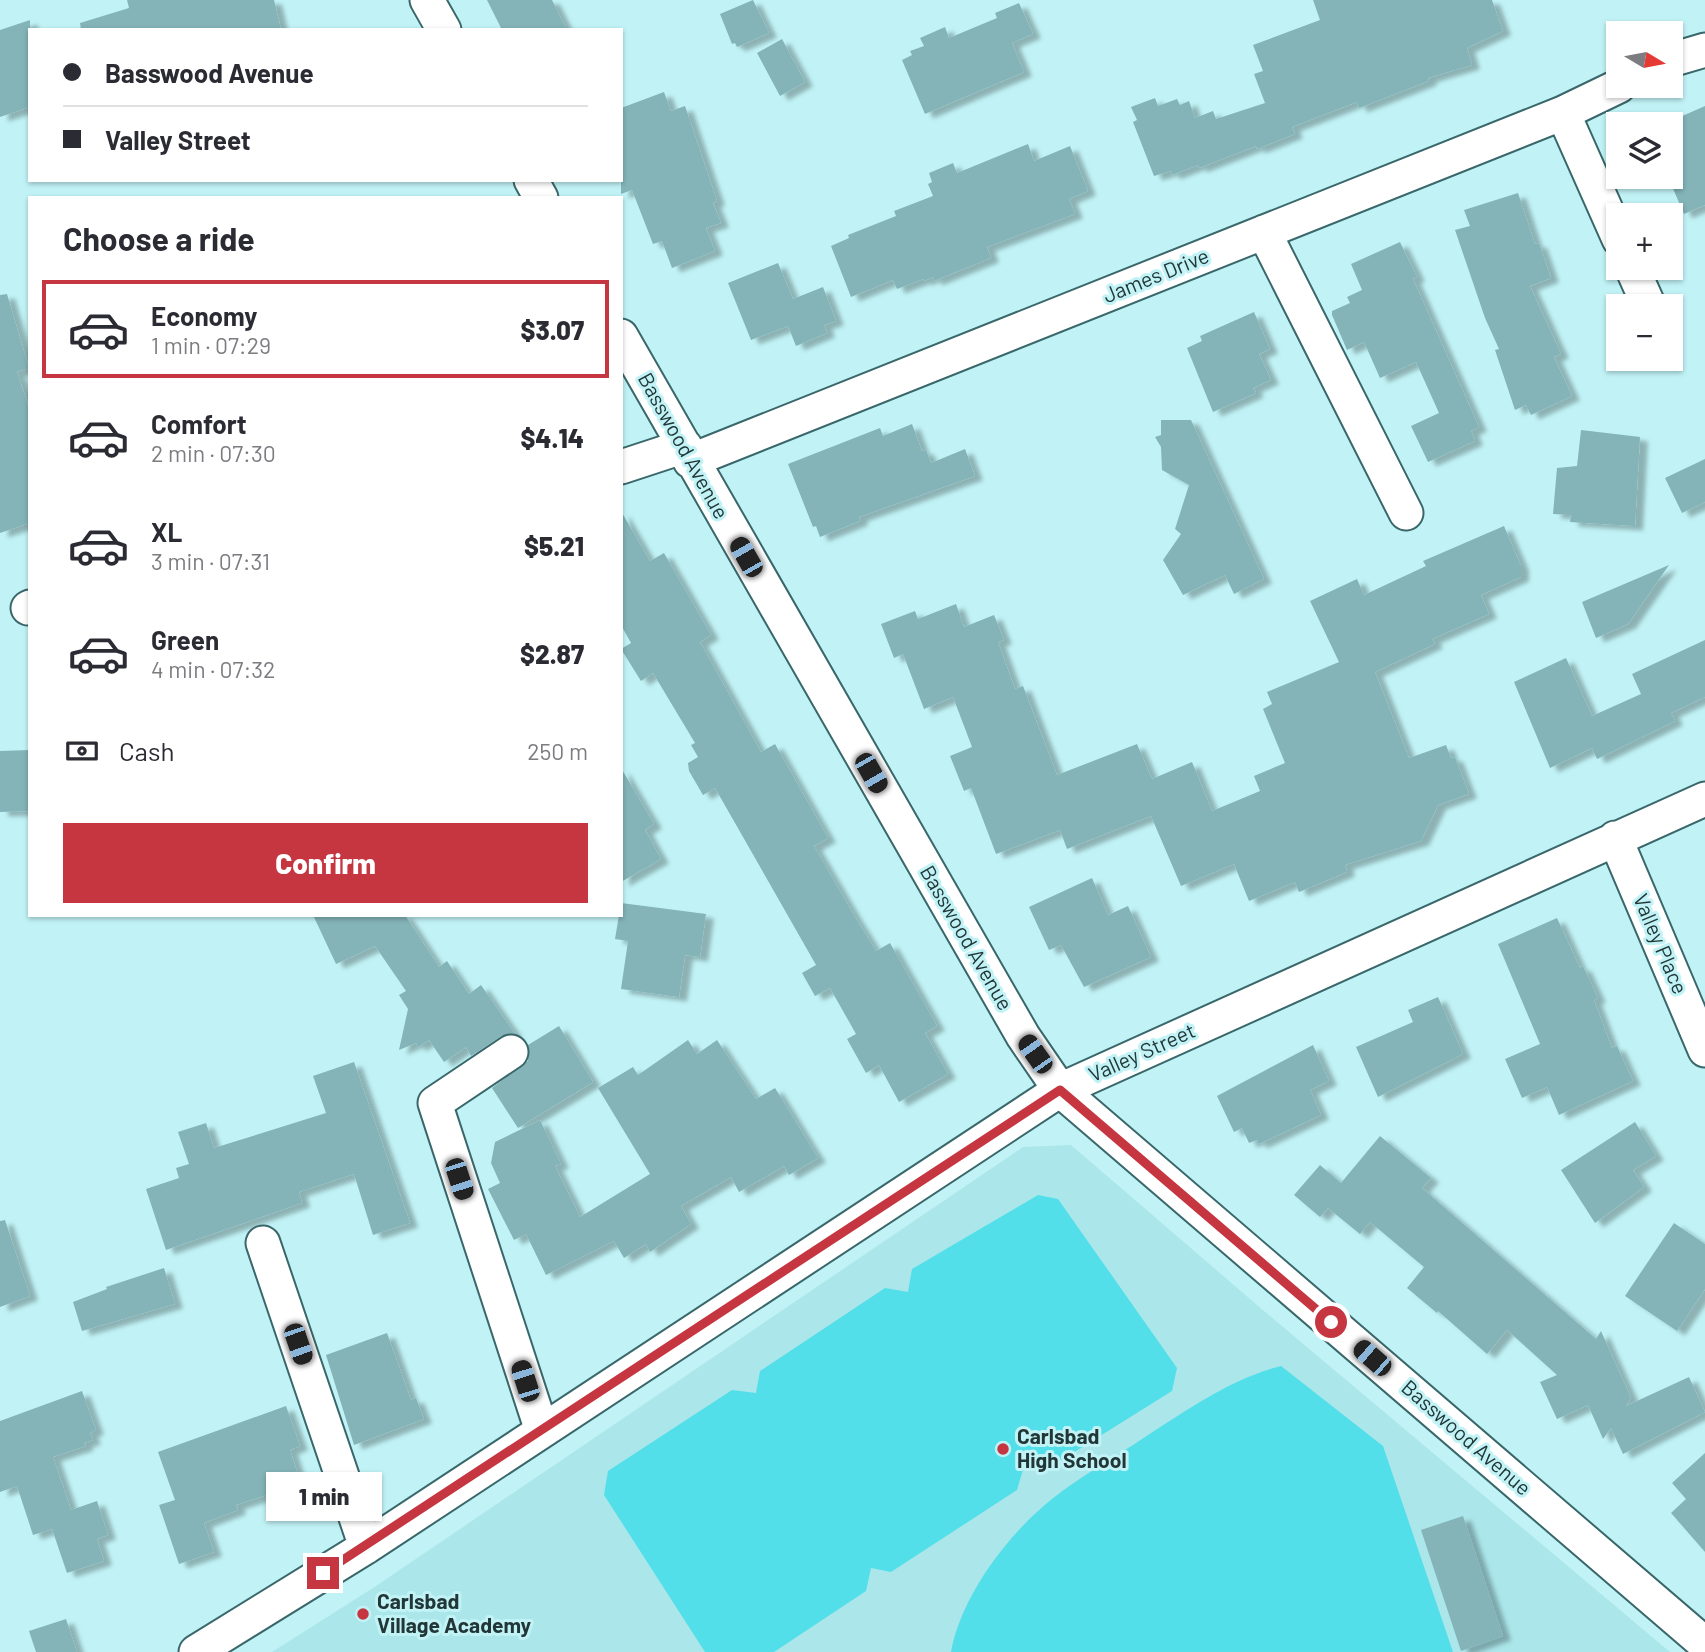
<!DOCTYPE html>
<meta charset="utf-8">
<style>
body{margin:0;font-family:Barlow,sans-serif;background:#f2f2f3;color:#2b2b33;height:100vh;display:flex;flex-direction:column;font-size:26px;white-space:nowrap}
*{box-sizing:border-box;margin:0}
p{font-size:23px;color:#7c7c81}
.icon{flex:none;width:38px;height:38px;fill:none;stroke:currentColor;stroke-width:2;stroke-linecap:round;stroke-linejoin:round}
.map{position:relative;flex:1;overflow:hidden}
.drawer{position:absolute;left:28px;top:196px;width:595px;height:721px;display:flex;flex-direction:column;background:#fff;border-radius:0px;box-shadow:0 2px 5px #0004}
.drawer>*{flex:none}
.guide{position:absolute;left:28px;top:28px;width:595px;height:154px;border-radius:0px;box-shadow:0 2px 5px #0004;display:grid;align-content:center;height:154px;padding:0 35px;background:#fff}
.needle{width:46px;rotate:100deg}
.controls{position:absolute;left:1606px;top:21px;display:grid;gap:14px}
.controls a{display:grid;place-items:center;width:77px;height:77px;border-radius:0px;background:#fff;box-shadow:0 2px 5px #0004;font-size:35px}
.end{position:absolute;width:32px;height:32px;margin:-16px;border:9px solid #c63640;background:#fff;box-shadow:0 0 0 4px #fff}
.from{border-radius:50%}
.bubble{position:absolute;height:49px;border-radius:0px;background:#fff;box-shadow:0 2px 5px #0004;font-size:23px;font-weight:800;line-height:49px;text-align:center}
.car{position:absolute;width:21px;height:42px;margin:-21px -10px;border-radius:9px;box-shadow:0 0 5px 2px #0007;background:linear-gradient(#222 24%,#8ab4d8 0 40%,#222 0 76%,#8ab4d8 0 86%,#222 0)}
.guide b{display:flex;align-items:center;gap:24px;height:66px;font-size:26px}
.guide b+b{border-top:2px solid #e1e1e2}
.guide i{width:18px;height:18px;background:#2b2b33}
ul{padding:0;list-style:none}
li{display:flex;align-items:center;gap:21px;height:98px;margin:0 14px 10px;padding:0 21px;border:4px solid transparent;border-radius:0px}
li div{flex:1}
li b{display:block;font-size:26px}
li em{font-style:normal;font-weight:800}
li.current{border-color:#c63640}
li>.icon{width:63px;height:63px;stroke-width:1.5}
h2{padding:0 35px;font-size:32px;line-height:84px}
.pay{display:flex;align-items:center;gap:18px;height:77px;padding:0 35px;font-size:26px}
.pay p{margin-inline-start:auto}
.cta{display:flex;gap:14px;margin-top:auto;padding:14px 35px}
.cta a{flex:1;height:80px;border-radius:0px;background:#c63640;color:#fff;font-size:28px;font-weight:800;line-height:80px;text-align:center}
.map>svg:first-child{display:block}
.built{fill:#abe6ea}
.green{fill:#52dfe9}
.building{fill:#84b4b8;filter:url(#shadow)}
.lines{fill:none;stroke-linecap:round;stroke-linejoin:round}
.minor-casing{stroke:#39676a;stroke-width:37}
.minor{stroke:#fff;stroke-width:33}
.route{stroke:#c63640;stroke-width:9}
.poi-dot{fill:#c63640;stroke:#c1f3f6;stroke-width:2.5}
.labels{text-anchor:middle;stroke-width:6;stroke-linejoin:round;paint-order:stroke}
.street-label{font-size:21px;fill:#223637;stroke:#c1f3f6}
.poi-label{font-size:21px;font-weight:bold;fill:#223637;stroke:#c1f3f6;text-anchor:start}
</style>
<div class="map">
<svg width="1705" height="1652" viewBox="0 0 1705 1652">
<defs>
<filter id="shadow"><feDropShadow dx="8" dy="4.5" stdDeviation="2" flood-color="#0004"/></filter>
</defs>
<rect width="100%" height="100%" fill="#c1f3f6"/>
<path class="built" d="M1071,1145L1264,1311L1670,1652H272L376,1586L1023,1147Z"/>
<path class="green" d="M1038,1195L1058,1199L1177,1368L1172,1391L1044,1471L1024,1466L1017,1490L891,1572L871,1568L866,1591L774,1652H705L604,1495L608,1471L732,1390L756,1393L760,1371L885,1288L908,1292L912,1269Z
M1281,1366L1383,1446L1453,1652H951C961,1596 1008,1534 1052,1499C1081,1476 1114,1458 1145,1437C1189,1409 1230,1379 1281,1366Z"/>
<path class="building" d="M127,0H274L281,30H81L80,23L129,8Z
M487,0H552L567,30H502Z
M753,0L769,33L737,47L735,43L732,44L720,14Z
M1313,0H1492L1503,31L1467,48L1472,65L1428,78L1429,81L1359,108L1357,102L1292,127L1295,134L1257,149L1256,146L1199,168L1198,165L1172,175L1171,171L1154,176L1133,122L1137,120L1131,107L1155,98L1158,106L1177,99L1180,105L1189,101L1195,118L1213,111L1216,119L1265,103L1254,74L1263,71L1253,45L1320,20Z
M1019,3L1033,34L1012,43L1024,72L925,114L902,60L912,55L910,51L924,46L920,38L945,27L949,38L997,18L995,13Z
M30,20V107L0,117V30Z
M782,39L805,82L780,96L757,53Z
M664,92L671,111L685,106L717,201L713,203L721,223L706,228L715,251L672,268L662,241L653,244L632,190L621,194V108Z
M1705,106V205L1684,214L1671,184V121Z
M1028,144L1034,161L1070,146L1088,191L1069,199L1075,214L987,247L991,258L934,281L933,277L924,281L923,279L897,289L893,280L851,297L831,246L849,238L848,235L896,216L894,211L933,196L928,184L932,182L929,173L953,163L957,173Z
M1518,193L1535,244L1539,243L1551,278L1530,286L1561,354L1554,357L1572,396L1531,415L1526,405L1515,410L1495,350L1499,349L1485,318L1455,230L1470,226L1464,210Z
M1400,242L1417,277L1413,279L1479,427L1471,431L1475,441L1428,462L1411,426L1439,413L1416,362L1380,378L1364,342L1347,350L1332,315V311L1350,303L1347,297L1362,290L1351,264Z
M778,263L793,299L823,287L836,321L824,325L827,333L796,346L788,326L751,340L728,283Z
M7,294L29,368L17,372L30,411V523L0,533V295Z
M1254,312L1270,349L1259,354L1271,380L1253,388L1256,393L1213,412L1187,348L1202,341L1200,336Z
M1161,420H1191L1264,579L1234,594L1225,575L1183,595L1163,560L1181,534L1175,529L1189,485L1162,470L1161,447L1155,437L1161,435Z
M912,424L922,451L926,450L931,463L965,449L975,476L859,517L860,521L820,537L816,526L813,527L788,464L880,428L883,436Z
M1581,430L1640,437L1635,526L1570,522L1571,515L1553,514L1557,468L1577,466Z
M1705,459V502L1682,513L1665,478Z
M621,511L650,561L664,553L711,635L700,642L761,752L775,744L828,838L814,846L855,917L876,951L890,943L937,1026L925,1033L948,1074L899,1102L879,1065L866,1073L847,1039L856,1034L830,988L815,996L802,973L816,965L715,788L703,795L689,771L688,763L698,757L691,745L695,743L653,673L641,681L621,649L631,643L621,625Z
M1504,526L1521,566V577L1481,595L1489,614L1432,639L1435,644L1375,672L1409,758L1446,745L1451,758L1455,757L1469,794L1438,805L1421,841L1345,865L1347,872L1299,892L1295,882L1249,901L1234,864L1181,886L1151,816L1067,849L1060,830L996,854L971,788L964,791L950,756L972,747L953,697L924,709L903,654L894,658L881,624L915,611L918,619L956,604L964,627L994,615L1004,640L998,642L1015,689L1023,686L1057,775L1137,744L1152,779L1192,762L1212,811L1260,791L1254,776L1285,763L1263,709L1272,704L1267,692L1339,662L1310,601L1357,579L1364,595L1426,566L1423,561Z
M1669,565L1628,624L1596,638L1582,602Z
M1705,640V697L1671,713L1675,721L1597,759L1592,748L1550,768L1514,682L1566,658L1592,716L1641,694L1632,674Z
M30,750V811L0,812V751Z
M621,768L654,824L645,830L661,859L621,882Z
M1092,878L1108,915L1128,906L1151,957L1084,987L1061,945L1049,950L1029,907Z
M621,903L706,914L700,957L685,955L679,997L621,989L628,941L615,939Z
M313,915H405L439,967L447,961L469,994L481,985L515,1034L501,1036L471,1056L466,1047L444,1062L429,1040L418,1047L416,1043L399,1050L408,1009L399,995L406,991L375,946L336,964Z
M1557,918L1580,968L1583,966L1598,998L1594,1000L1612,1048L1617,1046L1633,1081L1559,1115L1547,1087L1522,1098L1505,1059L1540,1044L1498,944Z
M1438,997L1463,1054L1378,1097L1356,1047L1413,1022L1408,1010Z
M559,1026L593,1082L518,1128L492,1088L528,1061V1045Z
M688,1040L697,1054L717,1040L756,1099L775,1088L818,1158L789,1175L784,1166L739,1192L731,1177L681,1206L691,1224L650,1252L646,1244L624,1258L614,1241L546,1275L526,1234L514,1240L488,1189L500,1183L491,1163L495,1142L540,1120L561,1164L555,1166L580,1217L650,1174L598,1088L633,1067L638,1075Z
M1313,1045L1329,1081L1310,1090L1321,1115L1259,1144L1257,1140L1249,1143L1242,1128L1234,1132L1217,1096Z
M354,1062L410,1223L373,1235L354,1174L299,1192L302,1203L166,1250L146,1189L179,1178L176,1168L189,1164L178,1132L206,1123L214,1148L326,1113L313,1076Z
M1635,1122L1656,1156L1633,1170L1644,1187L1595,1223L1561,1170Z
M1380,1136L1431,1178L1422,1188L1596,1339L1601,1331L1631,1398L1626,1406L1689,1377L1705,1412L1623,1454L1611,1428L1603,1439L1588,1405L1557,1419L1540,1382L1557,1375L1507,1330L1487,1354L1438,1311L1437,1313L1407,1288L1424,1267L1370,1222L1360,1234L1328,1208L1320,1217L1294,1195L1320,1165L1341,1183Z
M5,1220L30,1296L0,1307V1221Z
M1674,1223L1705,1244V1289L1677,1331L1625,1296Z
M164,1268L175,1304L82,1331L73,1302L107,1289L106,1287Z
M387,1333L411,1400L416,1398L424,1419L354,1445L326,1355Z
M82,1391L96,1430L90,1433L93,1440L84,1443L86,1446L53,1457L71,1510L97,1501L108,1535L97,1539L104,1561L67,1573L52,1529L33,1535L17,1486L0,1492V1421Z
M286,1406L300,1446L290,1450L301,1484L236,1505L238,1510L204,1523L214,1552L179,1564L159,1505L175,1500L158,1452Z
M1705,1453V1552L1671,1513L1686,1499L1672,1483Z
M1463,1516L1503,1636L1461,1651L1421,1530Z
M66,1619L77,1652H36L29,1631Z"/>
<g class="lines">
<g class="minor-casing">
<path id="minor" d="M427,0L444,30
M1671,60L1705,50
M1563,113L1619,239
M531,180L541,198
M1264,232L1406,513
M1632,268L1649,306
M621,336L1023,1036L1060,1090L1705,1644
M690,461L1563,113L1619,86
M621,467L685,446
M28,608L30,607
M1615,838L1705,1050
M511,1052L435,1103L542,1431
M263,1243L366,1547
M196,1652L366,1547L1060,1090L1705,799"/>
</g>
<use href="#minor" class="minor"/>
</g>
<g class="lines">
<path class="route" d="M323,1573L1060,1090L1331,1322"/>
</g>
<g class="poi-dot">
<circle cx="1003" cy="1449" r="7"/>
<circle cx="363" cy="1614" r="7"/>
</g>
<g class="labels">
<g class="street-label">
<text transform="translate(1156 276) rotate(-22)" y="7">James Drive</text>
<text transform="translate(683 446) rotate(61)" y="7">Basswood Avenue</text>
<text transform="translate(966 938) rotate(60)" y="7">Basswood Avenue</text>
<text transform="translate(1660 944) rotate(67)" y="7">Valley Place</text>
<text transform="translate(1142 1053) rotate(-24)" y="7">Valley Street</text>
<text transform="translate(1466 1438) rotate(41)" y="7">Basswood Avenue</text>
</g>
<g class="poi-label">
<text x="1017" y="1444">Carlsbad<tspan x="1017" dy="24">High School</tspan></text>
<text x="377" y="1609">Carlsbad<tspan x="377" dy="24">Village Academy</tspan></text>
</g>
</g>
</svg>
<div class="controls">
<a><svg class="needle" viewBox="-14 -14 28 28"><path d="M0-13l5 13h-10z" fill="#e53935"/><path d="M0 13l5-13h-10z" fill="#7c7c81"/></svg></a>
<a><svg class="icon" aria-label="layers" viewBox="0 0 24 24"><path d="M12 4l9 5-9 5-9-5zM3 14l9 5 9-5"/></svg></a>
<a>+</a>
<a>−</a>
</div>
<i class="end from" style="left:1331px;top:1322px"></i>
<i class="end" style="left:323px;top:1573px"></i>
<div class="bubble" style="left:266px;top:1472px;width:116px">1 min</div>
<i class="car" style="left:746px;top:557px;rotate:330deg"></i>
<i class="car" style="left:871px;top:773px;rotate:150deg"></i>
<i class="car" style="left:1035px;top:1054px;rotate:325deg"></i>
<i class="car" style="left:459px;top:1179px;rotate:162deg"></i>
<i class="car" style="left:298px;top:1344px;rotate:161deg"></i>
<i class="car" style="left:1372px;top:1358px;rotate:311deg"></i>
<i class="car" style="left:525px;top:1381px;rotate:342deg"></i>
<div class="guide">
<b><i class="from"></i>Basswood Avenue</b>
<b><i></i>Valley Street</b>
</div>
<section class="drawer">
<h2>Choose a ride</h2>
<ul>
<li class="current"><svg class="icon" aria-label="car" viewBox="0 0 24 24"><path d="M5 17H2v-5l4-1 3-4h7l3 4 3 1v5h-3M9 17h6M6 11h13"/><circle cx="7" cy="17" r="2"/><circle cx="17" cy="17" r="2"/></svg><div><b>Economy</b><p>1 min · 07:29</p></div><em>$3.07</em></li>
<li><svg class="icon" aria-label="car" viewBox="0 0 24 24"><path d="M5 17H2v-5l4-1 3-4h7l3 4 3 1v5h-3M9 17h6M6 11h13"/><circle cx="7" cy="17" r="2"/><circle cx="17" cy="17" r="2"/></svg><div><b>Comfort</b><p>2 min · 07:30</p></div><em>$4.14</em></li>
<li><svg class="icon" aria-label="car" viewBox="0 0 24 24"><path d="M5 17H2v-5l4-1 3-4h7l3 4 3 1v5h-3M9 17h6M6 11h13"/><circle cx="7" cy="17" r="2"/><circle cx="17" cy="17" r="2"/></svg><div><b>XL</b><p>3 min · 07:31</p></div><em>$5.21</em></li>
<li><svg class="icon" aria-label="car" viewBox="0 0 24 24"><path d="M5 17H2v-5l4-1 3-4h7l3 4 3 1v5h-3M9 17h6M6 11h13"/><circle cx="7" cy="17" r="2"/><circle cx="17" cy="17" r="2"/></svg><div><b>Green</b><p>4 min · 07:32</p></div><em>$2.87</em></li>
</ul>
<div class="pay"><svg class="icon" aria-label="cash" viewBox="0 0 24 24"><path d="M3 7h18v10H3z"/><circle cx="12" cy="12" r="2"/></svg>Cash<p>250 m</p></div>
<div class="cta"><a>Confirm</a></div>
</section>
</div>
